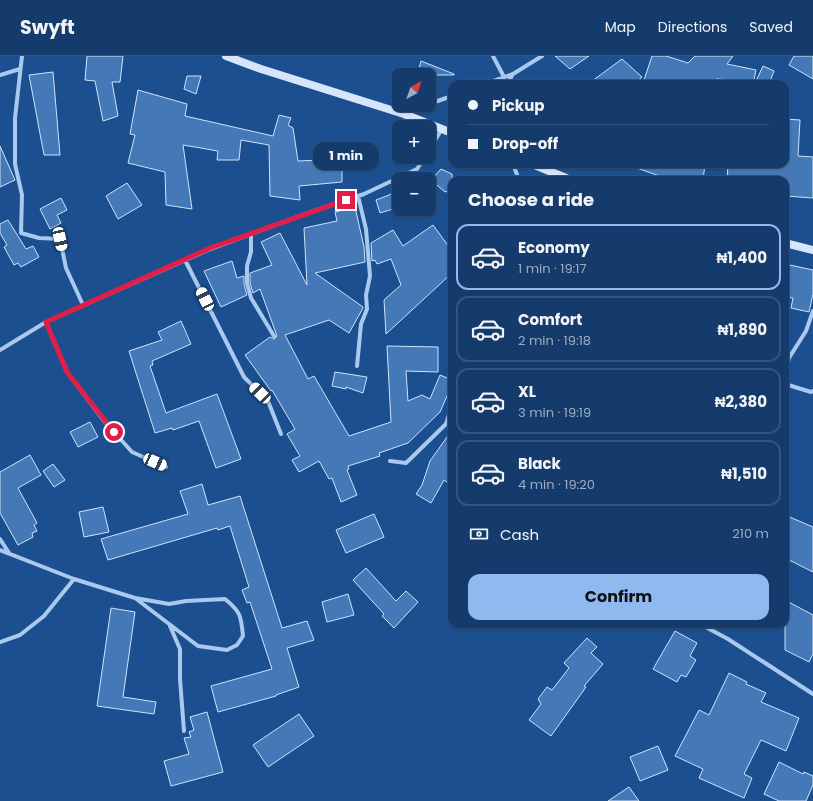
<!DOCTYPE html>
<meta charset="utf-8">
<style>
body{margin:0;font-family:Poppins,sans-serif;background:#214673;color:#f1f3f6;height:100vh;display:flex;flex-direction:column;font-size:15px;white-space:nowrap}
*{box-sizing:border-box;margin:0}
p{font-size:13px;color:#9dadc1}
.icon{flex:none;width:22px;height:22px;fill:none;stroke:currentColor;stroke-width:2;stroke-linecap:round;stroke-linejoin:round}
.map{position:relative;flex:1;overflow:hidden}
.side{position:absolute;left:448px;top:120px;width:341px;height:452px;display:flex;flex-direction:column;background:#143b6b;border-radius:12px;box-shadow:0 1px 3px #0004,0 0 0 1px #33557e}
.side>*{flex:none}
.hud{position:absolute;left:448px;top:24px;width:341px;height:88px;border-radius:12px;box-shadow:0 1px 3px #0004,0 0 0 1px #33557e;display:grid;align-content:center;height:88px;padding:0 20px;background:#143b6b}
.needle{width:26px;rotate:40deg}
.controls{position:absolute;left:392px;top:12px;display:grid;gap:8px}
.controls a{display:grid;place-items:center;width:44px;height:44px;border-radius:8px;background:#143b6b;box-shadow:0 1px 3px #0004,0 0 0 1px #33557e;font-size:20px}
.end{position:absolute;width:18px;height:18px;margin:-9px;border:5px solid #e11d48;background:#fff;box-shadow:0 0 0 2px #fff}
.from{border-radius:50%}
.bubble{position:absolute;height:28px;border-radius:12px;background:#143b6b;box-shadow:0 1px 3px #0004,0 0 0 1px #33557e;font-size:13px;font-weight:700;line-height:28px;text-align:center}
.car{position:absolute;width:12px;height:24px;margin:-12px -6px;border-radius:5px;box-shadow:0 0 3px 1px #0007;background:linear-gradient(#fff 24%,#345 0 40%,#fff 0 76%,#345 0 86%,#fff 0)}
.hud b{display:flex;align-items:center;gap:14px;height:38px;font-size:15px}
.hud b+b{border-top:1px solid #33557e}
.hud i{width:10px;height:10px;background:#f1f3f6}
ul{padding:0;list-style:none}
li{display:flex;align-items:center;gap:12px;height:66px;margin:0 8px 6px;padding:0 12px;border:2px solid #33557e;border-radius:12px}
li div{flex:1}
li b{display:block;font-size:15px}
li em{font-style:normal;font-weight:700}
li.on{border-color:#90b9f0}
li>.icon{width:36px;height:36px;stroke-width:1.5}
h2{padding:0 20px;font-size:18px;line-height:48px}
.pay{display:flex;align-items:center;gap:10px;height:44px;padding:0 20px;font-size:15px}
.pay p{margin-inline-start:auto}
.cta{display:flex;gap:8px;margin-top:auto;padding:8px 20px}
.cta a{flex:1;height:46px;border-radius:12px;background:#90b9f0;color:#111;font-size:16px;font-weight:700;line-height:46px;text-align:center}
header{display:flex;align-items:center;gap:24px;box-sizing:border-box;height:56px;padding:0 20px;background:#143b6b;border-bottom:1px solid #33557e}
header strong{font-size:19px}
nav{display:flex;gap:22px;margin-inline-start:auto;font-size:14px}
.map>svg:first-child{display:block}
.building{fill:#4478b7;stroke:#cfe3fa}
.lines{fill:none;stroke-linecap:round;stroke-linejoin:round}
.street{stroke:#a9c9ee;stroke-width:4}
.secondary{stroke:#d6e6fa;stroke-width:8}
.route{stroke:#e11d48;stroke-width:5}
</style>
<header>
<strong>Swyft</strong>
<nav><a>Map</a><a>Directions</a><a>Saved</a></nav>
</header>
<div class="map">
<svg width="813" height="745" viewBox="0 0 813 745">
<rect width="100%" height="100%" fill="#1b4f8f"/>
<path class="building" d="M87,0H123L120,26H112L118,60L103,65L95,25L85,24Z
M555,0H589L570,13Z
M652,0H666L688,7L695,0H733L727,8L756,14L753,28H732V24L716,23V28H656L644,24Z
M794,0H813V23L789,9Z
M622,3L642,21L634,28H588Z
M421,5L454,18V19H417Z
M763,10L774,15L769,28L757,23Z
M53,16L60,99H44L29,19Z
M187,20H201L196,38L184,33Z
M138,34L187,48L185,60L273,80L279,59L291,62L288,69L293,72L298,105L342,103V126L299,130L300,144L270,140L269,89L241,84L239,104H217L218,95L183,89L192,153L166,149L165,116L128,107L135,79L130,78Z
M785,63L800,64L798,100L813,101V142L785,140V124H727L728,109L744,110V108H785Z
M0,90L15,124L0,131Z
M631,108H705L703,124H671L631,110Z
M441,113L452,118V134L445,136L431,124Z
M127,127L142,149L118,163L106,140Z
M399,133V151L380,157L376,144L389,139Z
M61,142L67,154L57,159L61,167L50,173L40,153Z
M355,151L364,191L365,206L315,217L363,251V252L349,277L329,264L285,279L308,323L314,320L349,380L391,366L387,290L438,291V316L406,315L408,345L422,339L430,343L440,319L452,324V329L440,356L408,387L379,397L380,400L348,410L349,413L347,414L357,439L341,446L332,422L329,423L319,405L299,416L292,404L300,400L287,378L295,373L272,334L271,335L245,299L270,281L274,283L277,280L260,233L253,237L250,227V217L272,209L261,186L280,177L307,229L304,172L337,165L335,156Z
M8,164L26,193L33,190L39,201L21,211L18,207L14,209L4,191L7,189L0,177V168Z
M433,169L452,195V217L386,278L384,244L401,229L391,203L377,208L375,204L372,205L371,187L393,174L403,190Z
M232,205L237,222L244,220V228L247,239L221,251L204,215Z
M785,208L813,214V238L809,256L791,252L793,242L785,241Z
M181,265L191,288L152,305L153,309L150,310L166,357L217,338L241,403L216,412L199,365L173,374L172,372L155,377L129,295L162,284L158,276Z
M335,316L367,321L363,337L346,331V333L332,330Z
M90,366L98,381L78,391L70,376Z
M452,374V430L444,424L431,447L416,438L422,429L430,405Z
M30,399L41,419L18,432L37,467L34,469L37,475L32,477L33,481L18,489L0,457V416Z
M53,408L65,424L54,431L43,415Z
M202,428L208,449L240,440L282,572L307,565L314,584L287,592L299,631L276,639V640L218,656L211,630L272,613L250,546L247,547L242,534L249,531L230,470L218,474L217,472L108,504L101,483L188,458L180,435Z
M103,451L109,476L84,481L79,456Z
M374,458L384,481L346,497L336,474Z
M785,459L813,471V516L785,502Z
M366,512L396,545L406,535L418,546L394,572L382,560L384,558L353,524Z
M348,538L354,559L327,566L322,546Z
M785,544L813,559V598L809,606L785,594Z
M111,552L135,556L123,641L156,646L154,658L97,650Z
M675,575L697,587L690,600L696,604L686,621L681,619L677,626L653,613Z
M587,582L597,591L591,597L603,608L584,630L586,631L551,680L529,664L541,648L538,643L547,631L552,634L569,612L564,607Z
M729,617L747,626L746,628L766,637L761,646L799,662L786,695L761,684L744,718L752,722L744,742L699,722L703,713L675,700L699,654L709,659Z
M207,656L223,716L171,730L164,705L189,698L184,682L191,681L189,676L194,674L190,661Z
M299,658L314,680L268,711L253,689Z
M658,690L668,714L640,725L630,701Z
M779,706L803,718L804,716L813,720V729L806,745H779L764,738Z
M629,731L639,745H608Z"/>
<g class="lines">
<path class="street" d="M22,0L15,62V108L22,139L21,177L39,182L60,183L66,212L83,249
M493,0L504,21
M0,19L20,13
M485,28L513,18L542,0
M507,28L513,18
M429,48L452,40
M405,57L427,49
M429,94L442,73
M513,108L519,124
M251,178V196L247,210V227L251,242L274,280
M185,204L244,321L268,345L281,378
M46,266L67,316L105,366L132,396L166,411
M0,294L46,266L210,193L311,156L364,138L417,113L425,101
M357,310L361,268L367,253L366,239L370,220L366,173L358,140
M785,320L789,302L806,275L813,255
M785,328L811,336L813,335
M390,405L406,407L446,368L452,350
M0,483L9,497
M0,494L74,523L135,542L169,548L186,545L225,543C241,556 241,560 243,580L237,589L227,594L198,590L135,542
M700,568L728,583L813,638
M170,570L180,593V623L184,675
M0,586L20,579L44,560L74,523"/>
<path class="secondary" d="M226,0L261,13L404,58L452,77
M532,108L571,124
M785,187L813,194"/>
</g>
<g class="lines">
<path class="route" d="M114,376L67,316L46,266L210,192L346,144"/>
</g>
</svg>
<div class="controls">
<a><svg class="needle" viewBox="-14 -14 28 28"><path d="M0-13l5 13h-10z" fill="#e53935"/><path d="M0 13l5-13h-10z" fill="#9dadc1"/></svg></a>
<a>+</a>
<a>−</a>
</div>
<i class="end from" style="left:114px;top:376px"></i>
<i class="end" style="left:346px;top:144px"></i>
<div class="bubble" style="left:313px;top:86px;width:66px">1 min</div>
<i class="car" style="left:60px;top:183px;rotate:168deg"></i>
<i class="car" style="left:205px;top:243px;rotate:333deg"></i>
<i class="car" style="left:260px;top:337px;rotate:314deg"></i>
<i class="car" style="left:155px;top:406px;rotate:114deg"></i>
<div class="hud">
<b><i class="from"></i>Pickup</b>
<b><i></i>Drop-off</b>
</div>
<section class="side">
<h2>Choose a ride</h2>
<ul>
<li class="on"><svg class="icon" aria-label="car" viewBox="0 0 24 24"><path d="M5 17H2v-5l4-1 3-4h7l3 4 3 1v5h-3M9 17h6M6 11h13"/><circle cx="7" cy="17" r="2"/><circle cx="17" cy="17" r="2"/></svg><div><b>Economy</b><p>1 min · 19:17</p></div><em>₦1,400</em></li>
<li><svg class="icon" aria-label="car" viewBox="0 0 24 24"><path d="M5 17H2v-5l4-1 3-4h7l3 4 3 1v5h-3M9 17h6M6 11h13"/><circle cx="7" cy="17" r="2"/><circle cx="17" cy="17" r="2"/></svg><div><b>Comfort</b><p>2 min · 19:18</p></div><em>₦1,890</em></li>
<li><svg class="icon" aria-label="car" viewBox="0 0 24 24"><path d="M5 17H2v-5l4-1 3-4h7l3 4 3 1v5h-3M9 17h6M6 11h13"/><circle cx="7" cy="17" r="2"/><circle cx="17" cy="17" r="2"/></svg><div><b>XL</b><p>3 min · 19:19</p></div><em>₦2,380</em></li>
<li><svg class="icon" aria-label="car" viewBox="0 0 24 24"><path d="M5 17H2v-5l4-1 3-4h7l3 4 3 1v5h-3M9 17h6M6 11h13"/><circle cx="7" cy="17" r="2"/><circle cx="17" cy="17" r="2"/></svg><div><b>Black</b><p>4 min · 19:20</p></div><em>₦1,510</em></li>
</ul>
<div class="pay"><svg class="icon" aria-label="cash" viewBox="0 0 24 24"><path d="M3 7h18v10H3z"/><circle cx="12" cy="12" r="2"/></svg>Cash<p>210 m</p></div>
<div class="cta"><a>Confirm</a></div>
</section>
</div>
